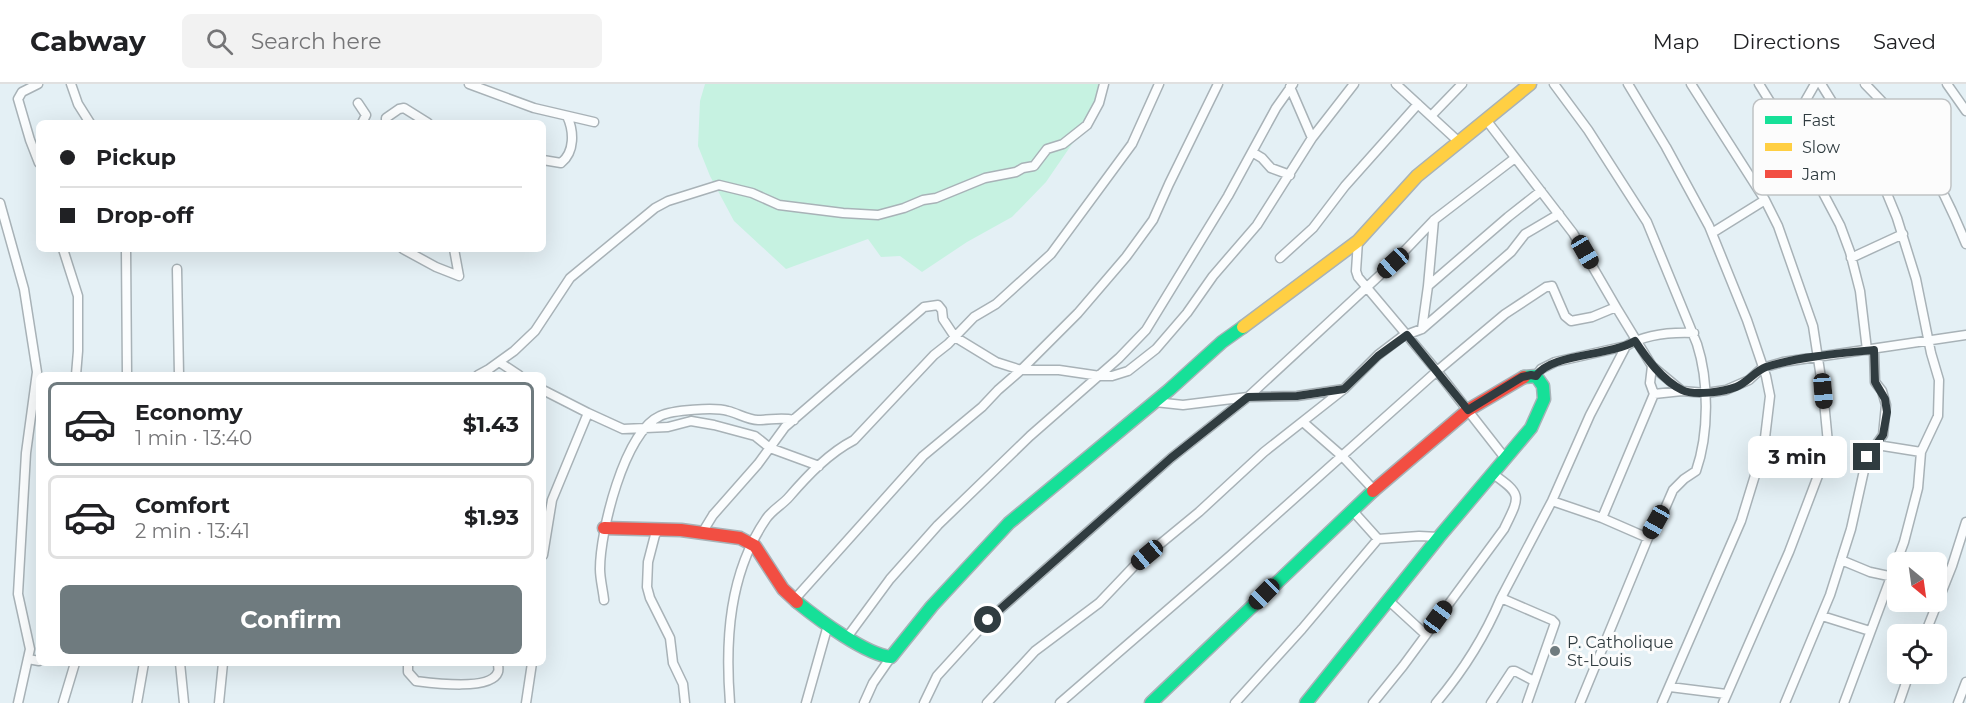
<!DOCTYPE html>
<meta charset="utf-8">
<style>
body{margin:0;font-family:Montserrat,sans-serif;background:#f2f2f2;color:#202124;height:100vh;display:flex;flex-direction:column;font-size:22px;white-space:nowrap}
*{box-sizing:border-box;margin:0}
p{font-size:20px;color:#757577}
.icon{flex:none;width:33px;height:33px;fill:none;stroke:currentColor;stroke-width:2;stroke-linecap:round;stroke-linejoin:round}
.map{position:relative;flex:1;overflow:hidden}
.side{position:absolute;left:36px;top:288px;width:510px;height:294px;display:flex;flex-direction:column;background:#fff;border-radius:9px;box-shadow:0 6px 24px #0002}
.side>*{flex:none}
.guide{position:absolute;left:36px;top:36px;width:510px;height:132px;border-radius:9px;box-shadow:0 6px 24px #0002;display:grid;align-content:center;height:132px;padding:0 24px;background:#fff}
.needle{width:39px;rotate:151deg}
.fabs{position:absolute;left:1887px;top:468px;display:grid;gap:12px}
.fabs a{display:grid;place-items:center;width:60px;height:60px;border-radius:9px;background:#fff;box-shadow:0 6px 24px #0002;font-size:30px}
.end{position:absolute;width:27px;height:27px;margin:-14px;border:8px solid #303c40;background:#fff;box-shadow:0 0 0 3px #fff}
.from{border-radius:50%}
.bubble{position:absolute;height:42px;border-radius:9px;background:#fff;box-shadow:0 6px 24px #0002;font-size:20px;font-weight:700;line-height:42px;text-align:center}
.car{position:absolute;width:18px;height:36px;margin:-18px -9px;border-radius:8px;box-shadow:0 0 4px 2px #0007;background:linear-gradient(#222 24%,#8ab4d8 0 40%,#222 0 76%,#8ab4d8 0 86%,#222 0)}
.guide b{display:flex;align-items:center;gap:21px;height:57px;font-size:22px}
.guide b+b{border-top:2px solid #e0e0e0}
.guide i{width:15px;height:15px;background:#202124}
ul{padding:10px 0 0;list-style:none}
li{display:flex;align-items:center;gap:18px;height:84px;margin:0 12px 9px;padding:0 12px;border:3px solid #e0e0e0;border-radius:9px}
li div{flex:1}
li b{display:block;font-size:22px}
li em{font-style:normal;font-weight:700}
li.active{border-color:#6f7b7f}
li>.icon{width:54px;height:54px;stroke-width:1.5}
.primary-button{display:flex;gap:12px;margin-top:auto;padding:12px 24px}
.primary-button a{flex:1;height:69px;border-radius:9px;background:#6f7b7f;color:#fff;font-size:24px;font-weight:700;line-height:69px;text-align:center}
header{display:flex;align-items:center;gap:36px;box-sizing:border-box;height:84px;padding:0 30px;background:#fff;border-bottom:2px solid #e0e0e0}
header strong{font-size:28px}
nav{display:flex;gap:33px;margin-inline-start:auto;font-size:21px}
.search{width:420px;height:54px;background:#f2f2f2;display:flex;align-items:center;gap:15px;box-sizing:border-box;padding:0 21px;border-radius:9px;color:#757577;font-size:22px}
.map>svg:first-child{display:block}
.green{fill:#c6f2e1}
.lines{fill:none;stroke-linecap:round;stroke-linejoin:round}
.street-casing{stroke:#a8b2b7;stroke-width:11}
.fast-casing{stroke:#a8b2b7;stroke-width:15}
.slow-casing{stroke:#a8b2b7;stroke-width:15}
.jam-casing{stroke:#a8b2b7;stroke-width:15}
.street{stroke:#fbfdfe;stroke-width:8}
.fast{stroke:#16e098;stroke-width:12}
.slow{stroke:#ffcf43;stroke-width:12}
.jam{stroke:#f24e42;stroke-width:12}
.route{stroke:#303c40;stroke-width:8}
.poi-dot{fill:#6f7b7f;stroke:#fcfcfc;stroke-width:2}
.labels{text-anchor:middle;stroke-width:6;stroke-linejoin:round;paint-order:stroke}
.poi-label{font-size:16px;fill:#303c40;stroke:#fcfcfc;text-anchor:start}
.key{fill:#fcfcfc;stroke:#bfc2c4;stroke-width:1.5}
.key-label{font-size:16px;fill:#303c40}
</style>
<header>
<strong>Cabway</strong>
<div class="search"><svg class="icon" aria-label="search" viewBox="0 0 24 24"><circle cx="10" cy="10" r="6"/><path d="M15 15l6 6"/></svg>Search here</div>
<nav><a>Map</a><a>Directions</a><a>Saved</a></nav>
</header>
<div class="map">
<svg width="1966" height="619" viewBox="0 0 1966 619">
<rect width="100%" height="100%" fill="#e4f0f5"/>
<path class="green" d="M705,0H1102L1083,44L1046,98L1012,133L967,158L922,188L900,172L881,173L868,155L786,185L734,137L710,92L698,62L700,17Z"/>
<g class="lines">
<g class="street-casing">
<path id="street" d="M38,0L22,8L18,15L30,56L39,79
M71,0L78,20L90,39
M469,0L534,24L594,38
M1396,0L1459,58
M1554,0L1588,46L1647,138L1697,260C1709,297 1709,350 1696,387L1684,395L1673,406L1663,429L1648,454L1580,619
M1628,0L1666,63L1709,142L1747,236L1766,292L1770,312L1764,362L1741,437L1662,619
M1691,0L1765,116L1778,142L1813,242L1823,307L1828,359L1827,368L1789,468L1723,619
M1759,0L1772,21L1795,47L1812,88L1840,141L1850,168L1860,207L1867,266
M1821,0L1883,100L1897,134L1916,195L1931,269L1939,296L1938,332L1921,368L1918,404L1904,458L1844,619
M1865,0C1910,43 1943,102 1966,160
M1947,0L1966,27
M1290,3L1312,54
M358,19L366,31L362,39
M1431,32L1462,0
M1487,37L1573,149L1616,223
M386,39V34L399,25L404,24L428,39
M1791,42L1815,0
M1252,68L1262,74L1271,84L1290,91
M543,76L561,79C575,68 574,47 567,32
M0,119L24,205L37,288L26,369L18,510L30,565L18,619
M1712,149L1765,116
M1358,157L1356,187L1358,193L1437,287L1505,374
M63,165L78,212V267L76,291
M126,165L127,291
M403,165L436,183L459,192
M454,165L459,192
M1280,174L1313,144L1345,102L1418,20
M1851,174L1903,150
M177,185L179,291
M1428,202L1434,136
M1422,245L1511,168L1525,150L1559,130
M499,278L519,291
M478,291L489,285L514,267L535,247L570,194L655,124L668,117L719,101L752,109L779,121L843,129L878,131L904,124L923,116L936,114L985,94L1016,88L1023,84L1034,82L1047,65L1063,60L1087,41L1099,19L1104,0
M1536,292L1541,285L1555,278L1626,262
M543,306L588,329L623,345L668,343L691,337L714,341L755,352L770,364L819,382
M1654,310L1682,307L1706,309L1726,306L1749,296L1762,284L1783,278L1966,251
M1155,318L1183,321L1248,313L1297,312L1344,305
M1303,338L1343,373L1374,406
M1877,361L1921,368
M1552,417L1602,434L1654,310L1650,299L1652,282
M1352,426L1378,455
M1602,434L1648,454
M659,446L655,451L648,478L647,503L650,514L670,554L673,579L683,600L685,619
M702,449L713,431L758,380L785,343L924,223L938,221L942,226L943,235L955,253L996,278L1021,286H1059L1100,292H1112L1128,287L1156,265L1187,229L1213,192L1257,141L1312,54L1354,0
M543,471L552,416L588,329
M1841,476L1870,488L1898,494
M604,516C603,506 600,495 600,485C600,448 624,348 660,332C672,326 715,323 728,327C737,329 748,336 758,336C771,336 781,333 794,336
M794,516L923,372L982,323L998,306L1021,286L1078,229L1126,173L1153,136L1169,100L1218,0
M1388,516L1425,550
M1822,532L1870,547
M1925,550L1952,482L1966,438
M848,552L890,495L938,441L1030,352L1119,274L1146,246L1228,112L1276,24L1293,0
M28,575L39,577
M180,579L184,619
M408,579V588L416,597C432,599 491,607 498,588C499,586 498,582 498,579
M1670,603L1726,610
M63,619L75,579
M137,619L144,579
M219,619L223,579
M526,619L532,579
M730,619C725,556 729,489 766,435C772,426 782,421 789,413C808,391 829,369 854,356L934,271L948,260L974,233L996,220L1051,170L1132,60L1159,0
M806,619L828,541
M864,619L873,599L891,573
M924,619L937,592L988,536L1171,374L1248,313L1393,179L1434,136L1515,74
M987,619L1035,567L1099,519L1137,479L1199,428L1264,368L1344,305L1378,271L1403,252L1422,245L1428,202L1508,133L1541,107
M1060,619L1231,471L1437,287L1505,230L1546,203L1552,202L1565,232L1571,237L1592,233L1616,223L1652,282L1682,307
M1235,619L1302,545L1378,455L1419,452L1439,453
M1373,619L1403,582L1504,445C1520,412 1523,411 1493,390
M1436,619C1463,587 1485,552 1501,514
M1491,619L1512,587H1515L1534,597
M1527,619L1555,539L1552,536L1501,514L1552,417L1590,331L1626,262C1646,250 1670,248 1694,249
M1785,619L1830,511L1851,445L1867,373L1883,351L1886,321L1882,307L1875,298L1874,266
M1899,619L1909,590
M1958,619L1966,598"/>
</g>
<g class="fast-casing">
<path id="fast" d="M797,518C818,535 866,571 891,573L932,522L1009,439L1169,306L1222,258L1243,243
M1151,619L1373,407
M1306,619L1439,453L1531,344L1544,315L1543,302L1536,292L1524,293"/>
</g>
<g class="slow-casing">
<path id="slow" d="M1243,243L1358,157L1417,92L1530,0"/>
</g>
<g class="jam-casing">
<path id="jam" d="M1373,407L1468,326L1524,293
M604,444L681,446L740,454L755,462L783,505L797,518"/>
</g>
<use href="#street" class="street"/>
<use href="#fast" class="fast"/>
<use href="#slow" class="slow"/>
<use href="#jam" class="jam"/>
</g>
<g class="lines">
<path class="route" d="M988,536L1171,374L1248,313L1297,312L1344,305L1378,272L1407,251L1468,326L1522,293L1531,291L1536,292C1551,269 1608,273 1635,257C1647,275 1662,296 1682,306C1694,312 1723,308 1736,303C1747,299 1755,287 1766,283C1796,273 1842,269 1874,266L1875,298L1885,315L1887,328L1883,351L1867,373"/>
</g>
<circle class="poi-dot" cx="1555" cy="567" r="6"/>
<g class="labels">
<g class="poi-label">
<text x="1567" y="564">P. Catholique<tspan x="1567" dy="18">St-Louis</tspan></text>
</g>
</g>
<rect x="1753" y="15" width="198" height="96" rx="9" class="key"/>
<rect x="1765" y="32" width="27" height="8" fill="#16e098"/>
<rect x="1765" y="59" width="27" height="8" fill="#ffcf43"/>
<rect x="1765" y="86" width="27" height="8" fill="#f24e42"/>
<g class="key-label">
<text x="1802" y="42">Fast</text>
<text x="1802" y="69">Slow</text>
<text x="1802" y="96">Jam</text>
</g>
</svg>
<div class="fabs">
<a><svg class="needle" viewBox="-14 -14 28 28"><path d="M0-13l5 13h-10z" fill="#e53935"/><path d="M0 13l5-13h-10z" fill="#757577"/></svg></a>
<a><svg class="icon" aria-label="locate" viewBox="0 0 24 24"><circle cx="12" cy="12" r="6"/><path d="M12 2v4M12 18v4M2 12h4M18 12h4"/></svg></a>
</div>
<i class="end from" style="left:988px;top:536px"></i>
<i class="end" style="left:1867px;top:373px"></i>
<div class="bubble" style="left:1748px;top:352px;width:99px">3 min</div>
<i class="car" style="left:1585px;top:168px;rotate:150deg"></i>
<i class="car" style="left:1393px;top:179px;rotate:228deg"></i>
<i class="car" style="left:1823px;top:307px;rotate:175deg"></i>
<i class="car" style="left:1656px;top:438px;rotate:209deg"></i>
<i class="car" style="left:1147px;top:471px;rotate:230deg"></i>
<i class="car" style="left:1264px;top:510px;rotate:225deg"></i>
<i class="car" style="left:1438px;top:533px;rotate:36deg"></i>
<div class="guide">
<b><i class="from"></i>Pickup</b>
<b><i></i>Drop-off</b>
</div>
<section class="side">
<ul>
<li class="active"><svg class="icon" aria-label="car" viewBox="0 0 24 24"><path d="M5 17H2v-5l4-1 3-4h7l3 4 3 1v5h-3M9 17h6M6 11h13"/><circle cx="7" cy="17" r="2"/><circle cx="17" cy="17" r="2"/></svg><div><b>Economy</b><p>1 min · 13:40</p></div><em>$1.43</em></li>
<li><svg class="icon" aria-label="car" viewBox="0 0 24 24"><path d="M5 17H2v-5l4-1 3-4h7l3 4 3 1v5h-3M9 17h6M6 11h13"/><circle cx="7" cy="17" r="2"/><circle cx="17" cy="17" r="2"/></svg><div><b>Comfort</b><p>2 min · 13:41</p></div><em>$1.93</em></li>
</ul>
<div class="primary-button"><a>Confirm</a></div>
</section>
</div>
